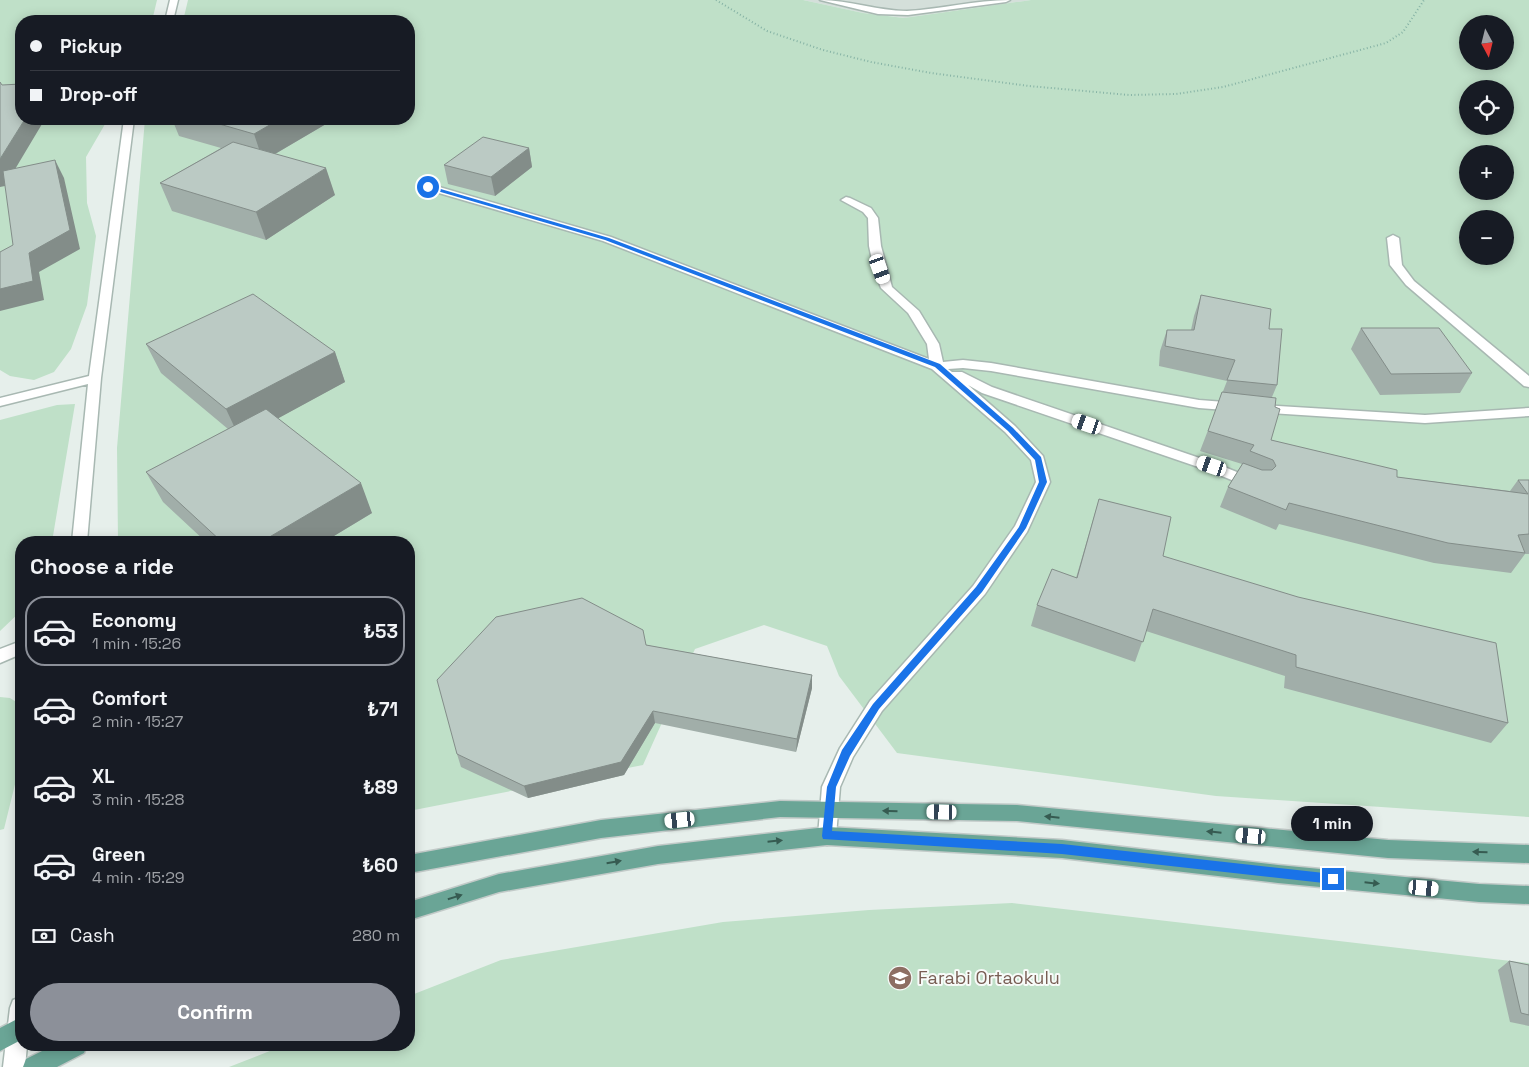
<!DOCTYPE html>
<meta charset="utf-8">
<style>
body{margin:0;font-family:"Space Grotesk",sans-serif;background:#242831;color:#f1f3f6;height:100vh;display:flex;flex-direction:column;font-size:19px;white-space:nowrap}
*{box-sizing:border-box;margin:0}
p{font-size:16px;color:#9ea1a6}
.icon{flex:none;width:28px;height:28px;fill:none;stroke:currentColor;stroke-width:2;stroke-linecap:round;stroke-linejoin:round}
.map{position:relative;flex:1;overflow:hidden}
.drawer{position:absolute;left:15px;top:536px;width:400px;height:515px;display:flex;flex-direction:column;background:#171b24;border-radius:20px;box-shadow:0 2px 12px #0003}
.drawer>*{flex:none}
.hud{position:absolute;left:15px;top:15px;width:400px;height:110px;border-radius:20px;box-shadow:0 2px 12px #0003;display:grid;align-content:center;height:110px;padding:0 15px;background:#171b24}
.needle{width:32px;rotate:173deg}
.controls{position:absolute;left:1459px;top:15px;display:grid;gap:10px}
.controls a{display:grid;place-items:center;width:55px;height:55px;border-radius:50%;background:#171b24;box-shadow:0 2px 12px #0003;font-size:25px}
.end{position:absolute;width:22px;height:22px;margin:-11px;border:6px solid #1a73e8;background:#fff;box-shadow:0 0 0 2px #fff}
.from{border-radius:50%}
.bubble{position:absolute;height:35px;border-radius:18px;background:#171b24;box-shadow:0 2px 12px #0003;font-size:16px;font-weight:700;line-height:35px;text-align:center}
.car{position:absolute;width:15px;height:30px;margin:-15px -8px;border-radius:6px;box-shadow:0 0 4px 1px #0007;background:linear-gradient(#fff 24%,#345 0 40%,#fff 0 76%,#345 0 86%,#fff 0)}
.hud b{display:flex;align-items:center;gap:18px;height:48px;font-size:19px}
.hud b+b{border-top:1px solid #363941}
.hud i{width:12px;height:12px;background:#f1f3f6}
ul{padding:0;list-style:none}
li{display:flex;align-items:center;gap:15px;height:70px;margin:0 10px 8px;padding:0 5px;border:2px solid transparent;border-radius:20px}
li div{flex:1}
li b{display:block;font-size:19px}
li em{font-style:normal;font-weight:700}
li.on{border-color:#8c9099}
li>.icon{width:45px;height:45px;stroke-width:1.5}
h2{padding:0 15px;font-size:22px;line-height:60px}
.pay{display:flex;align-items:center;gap:12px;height:55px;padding:0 15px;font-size:19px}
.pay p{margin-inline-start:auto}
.cta{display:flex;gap:10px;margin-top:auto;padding:10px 15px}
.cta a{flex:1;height:58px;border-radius:30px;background:#8c9099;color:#fff;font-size:20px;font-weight:700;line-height:58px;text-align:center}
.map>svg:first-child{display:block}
.built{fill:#d4dfda}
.green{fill:#bfe0c8;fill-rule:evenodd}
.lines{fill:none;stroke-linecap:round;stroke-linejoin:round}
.minor-casing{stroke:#a8b8b2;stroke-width:3}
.major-casing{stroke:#c2cac8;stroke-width:3}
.path{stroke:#86b3a5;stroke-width:2;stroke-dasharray:1 2.5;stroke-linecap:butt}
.minor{fill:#fff;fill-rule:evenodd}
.major{fill:#6aa596;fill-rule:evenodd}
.wall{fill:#a1aea9}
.shaded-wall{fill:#838d89}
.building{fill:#bbcac4;stroke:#838d89}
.oneway{fill:#365b51}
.route{fill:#1a73e8}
.labels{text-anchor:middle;stroke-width:4;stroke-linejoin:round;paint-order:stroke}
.near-education-label{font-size:18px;fill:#785e54;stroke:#f7fbf9;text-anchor:start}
</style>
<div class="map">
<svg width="1529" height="1067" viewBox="0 0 1529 1067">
<rect width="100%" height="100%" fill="#e6efeb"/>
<path class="built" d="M803,0H1031L905,18L863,13Z"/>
<path class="green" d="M0,0H157L152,21H21V119H108L86,157L87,203L96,236L87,305L71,349L54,372L34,380L10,376L0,370Z
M188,0H803L863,13L904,18L1031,0H1529V817L1216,796L897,753L839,676L827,646L764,625L695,649L643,765L409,811V542H118L117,448L145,119H409V21H183ZM1468,24H1505V61H1468ZM1468,89H1505V126H1468ZM1468,154H1505V191H1468ZM1468,219H1505V256H1468Z
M75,404L52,542H21V611L0,631V420L57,405Z
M0,697L10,698L21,705V760L4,829L0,830Z
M1012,903L1529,963V1067H229L285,1045H409V996L501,960L723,922L869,910Z"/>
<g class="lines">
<g class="minor-casing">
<path id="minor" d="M170,0H178L173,21H165Z
M820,0C850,0 877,11 907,11C942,9 975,0 1010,0L1006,2L908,15L878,14Z
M124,119H134L101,378L87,542H72L88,384L0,406V398L89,376Z
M429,184L611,237L929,359L927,344L908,313L881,288L874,269L869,246L868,218L863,212L841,200L846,197L850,198L871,208L878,218L881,246L892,287L919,311L939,344L943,362L963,360L991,363L1199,400L1238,403L1245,407L1238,411L1199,408L991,371L963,368L948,369L952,372H962L992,387L1217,464L1259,481L1261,484L1259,487H1249L1207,470L982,393L968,385L1015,426L1043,456L1050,482L1027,532L985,594L882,711L853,757L840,787L836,836L834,842L827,845L820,842L818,836L822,787L840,748L870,701L973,586L1015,526L1036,482L1031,460L1005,432L932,369L603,241L425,189L424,187L425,185Z
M1393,235L1399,238L1402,265L1414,281L1529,376V387L1524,386L1406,285L1390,265L1387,238Z
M1260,405L1425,415L1529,408V416L1425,423L1255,412L1253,409L1255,406Z
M21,641V654L0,663V649Z
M21,997V1045H27L25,1067H3L10,1008L13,1000Z"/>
</g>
<g class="major-casing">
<path id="major" d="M780,801L1017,805L1388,840L1529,845V863L1388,858L1017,821L780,817L601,838L409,873V855L601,820Z
M827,827L1062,840L1278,865L1479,884L1529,886V904L1479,902L1278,883L1062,858L827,845L658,864L499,892L409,920V902L499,874L658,846Z
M21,1017V1040L0,1051V1028Z
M54,1045H87L84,1053L57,1067H23L26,1059Z"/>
</g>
<path class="path" d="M716,0L767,31L823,50L871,62L931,73L1029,86L1129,95L1176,94L1223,87L1386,43L1403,32L1424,0"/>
<use href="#minor" class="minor"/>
<use href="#major" class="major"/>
</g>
<path class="wall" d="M172,119H325L326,124L275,154L335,195L266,240L172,211L160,183L221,148L179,136Z
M529,148L532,167L495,196L448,184L444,165Z
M1201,295L1269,329L1277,385L1272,397L1271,440L1397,477L1510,491L1518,480H1529V554H1525L1511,573L1434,563L1279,524L1276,530L1220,507L1228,487L1242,464L1200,451L1227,381L1159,366L1160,351L1167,330H1191L1194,316Z
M1361,328L1472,373L1460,393L1380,395L1351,349Z
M146,344L335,352L345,382L278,418L372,513L324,542H206L163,502L146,472L228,429L161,373Z
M1099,499L1163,556L1508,723L1491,743L1284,688L1285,676L1146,631L1135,662L1031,626L1037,605L1076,578Z
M646,645L812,675V688L796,752L655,723L624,775L528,798L461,767L457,754Z
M1509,961L1529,965V1026L1510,1022L1498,970Z"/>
<path class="shaded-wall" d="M25,119H45L5,186L0,187V159Z
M280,119H325L326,124L263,161L254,134Z
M529,148L532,167L495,196L491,177Z
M55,160L64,178L80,249L39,272L44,300L0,311V289L29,253Z
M326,168L335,195L266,240L256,212Z
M335,352L345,382L240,439L226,409Z
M361,483L372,513L324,542H261Z
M812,675V688L796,752L797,739Z
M653,711L655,723L624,775L528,798L524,786Z"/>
<path class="building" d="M0,82L2,85L21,84V119H25L0,159Z
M202,119H280L254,134Z
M483,137L529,148L491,177L444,165Z
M233,142L326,168L256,212L160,183Z
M55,160L70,230L29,253L33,281L0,289V252L13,245L3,171Z
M253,294L335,352L226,409L146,344Z
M1201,295L1271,309L1269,329H1282L1277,385L1227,380L1235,360L1165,346L1167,330H1194Z
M1361,328H1439L1472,373L1391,374Z
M1222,392L1276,398L1275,407L1280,409L1271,440L1397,470V477L1528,494L1518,480H1529V534L1518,535L1525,553L1448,543L1289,503L1286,510L1228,487L1243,463L1262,470H1272L1276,466L1273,460L1250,451L1254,445L1208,431Z
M266,409L361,483L261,542H222L146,472Z
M1099,499L1171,517L1163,556L1298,597L1496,643L1508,723L1296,667V655L1153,609L1143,642L1037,605L1052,569L1077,578Z
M582,598L643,630L646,645L812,675L797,739L653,711L621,762L524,786L457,754L437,680L496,617Z
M1509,961L1529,965V1015L1521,1013Z"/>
<defs><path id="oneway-solid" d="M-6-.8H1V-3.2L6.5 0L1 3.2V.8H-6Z" transform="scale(1.25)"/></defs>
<g class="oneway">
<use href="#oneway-solid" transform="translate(890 811) rotate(-179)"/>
<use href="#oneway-solid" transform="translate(1052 817) rotate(-174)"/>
<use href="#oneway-solid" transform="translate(1214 832) rotate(-174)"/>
<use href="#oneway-solid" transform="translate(775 841) rotate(-6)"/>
<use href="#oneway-solid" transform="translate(1480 852) rotate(-178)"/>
<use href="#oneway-solid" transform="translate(614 862) rotate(-10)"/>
<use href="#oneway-solid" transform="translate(1372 883) rotate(6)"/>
<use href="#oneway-solid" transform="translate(455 897) rotate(-17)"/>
</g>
<path class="route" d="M427,185L609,238L940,364L1013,428L1041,457L1047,482L1026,528L982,592L879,709L850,756L836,787L832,831L1062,844L1333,874L1337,876L1338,879L1337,883L1333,884L1062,854L823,839L822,836L827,787L842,750L873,704L976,587L1019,527L1039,482L1035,460L1008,431L935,367L605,240L427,188Z"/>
<defs>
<g id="school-disc" transform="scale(1.25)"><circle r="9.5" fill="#8d6e63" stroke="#f7fbf9"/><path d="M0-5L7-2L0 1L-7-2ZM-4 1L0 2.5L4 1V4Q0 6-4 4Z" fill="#fff"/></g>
</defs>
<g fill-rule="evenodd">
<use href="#school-disc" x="900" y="978"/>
</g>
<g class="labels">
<g class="near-education-label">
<text x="918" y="984">Farabi Ortaokulu</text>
</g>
</g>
</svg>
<div class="controls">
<a><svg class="needle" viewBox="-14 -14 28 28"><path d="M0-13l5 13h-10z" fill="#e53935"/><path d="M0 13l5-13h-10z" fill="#9ea1a6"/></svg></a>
<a><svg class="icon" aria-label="locate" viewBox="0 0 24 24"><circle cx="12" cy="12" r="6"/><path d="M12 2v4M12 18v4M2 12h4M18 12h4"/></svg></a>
<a>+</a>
<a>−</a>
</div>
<i class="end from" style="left:428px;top:187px"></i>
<i class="end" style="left:1333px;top:879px"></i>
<div class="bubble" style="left:1291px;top:806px;width:82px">1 min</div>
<i class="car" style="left:880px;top:269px;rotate:160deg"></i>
<i class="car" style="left:1087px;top:424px;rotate:289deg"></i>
<i class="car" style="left:1212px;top:466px;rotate:289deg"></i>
<i class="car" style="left:942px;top:812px;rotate:271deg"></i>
<i class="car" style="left:680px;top:820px;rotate:264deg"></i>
<i class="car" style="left:1251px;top:836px;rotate:275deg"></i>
<i class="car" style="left:1424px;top:888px;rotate:95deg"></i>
<div class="hud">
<b><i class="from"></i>Pickup</b>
<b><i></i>Drop-off</b>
</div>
<section class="drawer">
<h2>Choose a ride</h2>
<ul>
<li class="on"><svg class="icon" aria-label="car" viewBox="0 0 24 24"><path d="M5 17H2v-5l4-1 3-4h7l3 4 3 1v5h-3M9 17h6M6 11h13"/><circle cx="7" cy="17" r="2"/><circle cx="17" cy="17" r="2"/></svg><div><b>Economy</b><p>1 min · 15:26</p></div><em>₺53</em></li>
<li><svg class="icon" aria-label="car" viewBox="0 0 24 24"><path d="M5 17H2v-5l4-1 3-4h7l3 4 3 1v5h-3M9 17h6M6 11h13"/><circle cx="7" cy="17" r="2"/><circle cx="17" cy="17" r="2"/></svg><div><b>Comfort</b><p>2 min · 15:27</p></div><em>₺71</em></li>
<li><svg class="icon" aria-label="car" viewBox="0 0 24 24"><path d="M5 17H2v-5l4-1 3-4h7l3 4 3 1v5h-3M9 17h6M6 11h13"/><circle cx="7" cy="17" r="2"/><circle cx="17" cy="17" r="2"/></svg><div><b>XL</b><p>3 min · 15:28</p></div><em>₺89</em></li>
<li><svg class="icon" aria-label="car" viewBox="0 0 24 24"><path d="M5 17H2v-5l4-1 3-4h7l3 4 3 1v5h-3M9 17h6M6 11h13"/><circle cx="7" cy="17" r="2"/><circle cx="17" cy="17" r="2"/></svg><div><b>Green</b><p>4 min · 15:29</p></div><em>₺60</em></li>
</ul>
<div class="pay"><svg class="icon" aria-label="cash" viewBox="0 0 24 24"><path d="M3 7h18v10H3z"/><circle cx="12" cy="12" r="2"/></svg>Cash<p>280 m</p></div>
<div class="cta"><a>Confirm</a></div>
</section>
</div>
